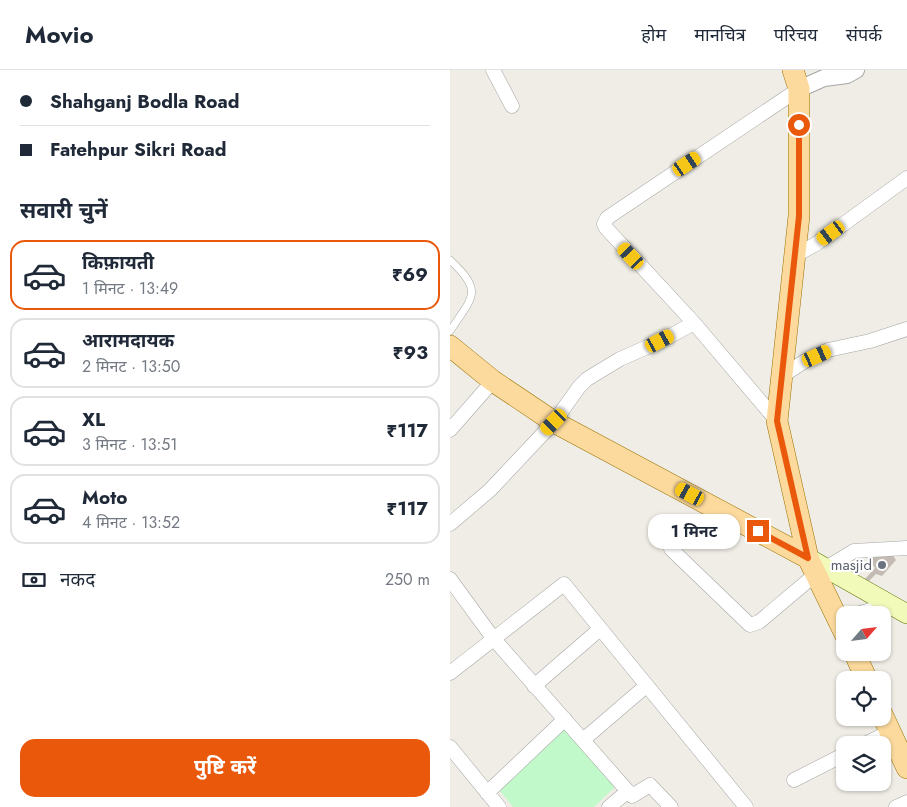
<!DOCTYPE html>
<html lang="hi">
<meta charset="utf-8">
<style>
body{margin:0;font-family:Jost,"Noto Sans Devanagari",sans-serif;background:#f6f6f7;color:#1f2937;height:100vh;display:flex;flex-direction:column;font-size:19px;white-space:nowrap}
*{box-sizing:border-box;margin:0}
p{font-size:16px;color:#747a83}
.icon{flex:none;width:28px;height:28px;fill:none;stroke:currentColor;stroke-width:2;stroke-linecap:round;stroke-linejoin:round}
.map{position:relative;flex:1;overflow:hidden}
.details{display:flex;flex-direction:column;background:#fff;width:450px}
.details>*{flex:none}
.guide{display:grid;align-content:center;height:110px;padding:0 20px;background:#fff}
.needle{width:32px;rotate:62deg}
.buttons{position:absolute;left:386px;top:536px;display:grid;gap:10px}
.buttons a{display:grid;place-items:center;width:55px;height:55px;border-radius:10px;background:#fff;box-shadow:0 1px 4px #0004;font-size:25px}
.end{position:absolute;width:22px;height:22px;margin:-11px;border:6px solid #ea580c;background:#fff;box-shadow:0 0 0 2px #fff}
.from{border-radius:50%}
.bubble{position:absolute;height:35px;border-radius:15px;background:#fff;box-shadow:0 1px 4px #0004;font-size:16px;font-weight:700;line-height:35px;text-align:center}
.car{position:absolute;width:15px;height:30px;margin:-15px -8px;border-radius:6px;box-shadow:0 0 4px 1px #0007;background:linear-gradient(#f5c518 24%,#345 0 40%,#f5c518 0 76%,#345 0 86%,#f5c518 0)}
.guide b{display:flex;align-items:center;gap:18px;height:48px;font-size:19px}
.guide b+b{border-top:1px solid #e0e1e3}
.guide i{width:12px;height:12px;background:#1f2937}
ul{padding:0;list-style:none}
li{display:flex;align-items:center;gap:15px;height:70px;margin:0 10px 8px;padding:0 10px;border:2px solid #e0e1e3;border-radius:15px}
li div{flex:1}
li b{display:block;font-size:19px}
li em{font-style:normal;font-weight:700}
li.current{border-color:#ea580c}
li>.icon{width:45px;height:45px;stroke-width:1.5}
h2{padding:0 20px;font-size:22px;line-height:60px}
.pay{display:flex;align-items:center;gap:12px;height:55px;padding:0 20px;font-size:19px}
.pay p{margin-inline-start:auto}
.action{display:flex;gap:10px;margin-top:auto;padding:10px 20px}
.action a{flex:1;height:58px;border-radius:15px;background:#ea580c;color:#fff;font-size:20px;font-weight:700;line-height:58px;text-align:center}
header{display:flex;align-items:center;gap:30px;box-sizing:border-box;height:70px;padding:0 25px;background:#fff;border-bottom:1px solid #e0e1e3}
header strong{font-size:24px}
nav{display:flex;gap:28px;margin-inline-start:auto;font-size:18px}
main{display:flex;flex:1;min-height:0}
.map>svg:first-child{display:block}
.park{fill:#c2f9ca}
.building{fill:#c4bcb4}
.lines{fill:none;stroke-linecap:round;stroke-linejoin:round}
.service-casing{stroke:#a6a6a6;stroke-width:8}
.minor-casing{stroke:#a6a6a6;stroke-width:15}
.tertiary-casing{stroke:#a6a6a6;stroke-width:18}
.secondary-casing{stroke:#617605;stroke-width:20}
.primary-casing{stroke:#997200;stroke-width:22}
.service{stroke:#fff;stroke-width:7}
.minor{stroke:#fff;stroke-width:14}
.tertiary{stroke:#fff;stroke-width:16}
.secondary{stroke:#f1fab9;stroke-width:19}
.primary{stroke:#fcda9d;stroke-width:21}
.route{stroke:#ea580c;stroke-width:6}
.worship-dot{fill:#6b7280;stroke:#fff;stroke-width:2}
.labels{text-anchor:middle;stroke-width:4;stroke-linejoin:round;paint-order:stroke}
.worship-label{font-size:15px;fill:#5b616d;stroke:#fff;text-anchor:end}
</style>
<header>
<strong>Movio</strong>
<nav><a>होम</a><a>मानचित्र</a><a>परिचय</a><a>संपर्क</a></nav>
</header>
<main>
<section class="details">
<div class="guide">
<b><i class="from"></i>Shahganj Bodla Road</b>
<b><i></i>Fatehpur Sikri Road</b>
</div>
<h2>सवारी चुनें</h2>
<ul>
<li class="current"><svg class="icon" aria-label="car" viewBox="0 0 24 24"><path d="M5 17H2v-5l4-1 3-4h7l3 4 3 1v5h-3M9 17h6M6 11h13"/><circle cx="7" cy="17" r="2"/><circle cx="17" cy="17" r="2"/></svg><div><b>किफ़ायती</b><p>1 मिनट · 13:49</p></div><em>₹69</em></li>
<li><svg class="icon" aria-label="car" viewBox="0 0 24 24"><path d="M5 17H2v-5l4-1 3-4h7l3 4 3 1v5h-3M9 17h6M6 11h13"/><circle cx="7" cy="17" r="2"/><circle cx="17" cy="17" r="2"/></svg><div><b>आरामदायक</b><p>2 मिनट · 13:50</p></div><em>₹93</em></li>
<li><svg class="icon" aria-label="car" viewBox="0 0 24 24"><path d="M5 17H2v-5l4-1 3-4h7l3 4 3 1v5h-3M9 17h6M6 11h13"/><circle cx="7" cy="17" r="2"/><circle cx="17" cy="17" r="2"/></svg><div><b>XL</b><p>3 मिनट · 13:51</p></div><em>₹117</em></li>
<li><svg class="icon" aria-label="car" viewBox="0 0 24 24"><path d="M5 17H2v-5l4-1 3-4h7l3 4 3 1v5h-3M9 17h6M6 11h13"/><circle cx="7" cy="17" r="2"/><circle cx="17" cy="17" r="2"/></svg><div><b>Moto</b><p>4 मिनट · 13:52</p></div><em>₹117</em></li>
</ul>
<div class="pay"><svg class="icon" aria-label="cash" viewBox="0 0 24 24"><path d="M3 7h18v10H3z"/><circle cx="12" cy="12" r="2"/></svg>नकद<p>250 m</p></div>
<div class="action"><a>पुष्टि करें</a></div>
</section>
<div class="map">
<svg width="457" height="737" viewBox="0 0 457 737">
<rect width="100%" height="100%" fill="#efede5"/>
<path class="park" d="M105,650L167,715L144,737H63L41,710Z"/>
<path class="building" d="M438,479L446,490L432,506L426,504L419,511L415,509L425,498L420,491L422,489L417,483Z"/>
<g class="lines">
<g class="service-casing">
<path id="service" d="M0,190C34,222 23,226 0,261"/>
</g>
<g class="minor-casing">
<path id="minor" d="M43,0L62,36
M344,186L366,174L457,108
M332,306L355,291L378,280L420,271L457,259
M327,351L244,253L156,158L154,154L157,148L349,19
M0,360L43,311
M0,454L40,420L104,352L129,317L137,309L170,289L211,271L244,253
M221,479L300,555L309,552L366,504
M376,498L404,481L457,478
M0,509L43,568L182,726L200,715L221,737
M404,545L440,534
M0,603L114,514L296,737
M84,616L150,559
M133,670L196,616
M413,675L441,661
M0,677L49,737
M344,710L395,684
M37,723L115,649
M159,737L178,721
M446,737L457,732"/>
</g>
<g class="tertiary-casing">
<path id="tertiary" d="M349,19L374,8L397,5L406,0"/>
</g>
<g class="secondary-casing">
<path id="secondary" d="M358,488L457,544"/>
</g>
<g class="primary-casing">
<path id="primary" d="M343,0L349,19V146L327,351L358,488L395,564
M0,276L43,311L104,352L358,488
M404,582L417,610
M432,644L457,698"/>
</g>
<use href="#service" class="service"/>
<use href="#minor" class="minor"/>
<use href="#tertiary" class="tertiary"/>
<use href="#secondary" class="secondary"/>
<use href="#primary" class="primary"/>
</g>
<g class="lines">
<path class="route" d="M308,461L358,488L327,351L349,146V55"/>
</g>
<circle class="worship-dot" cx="432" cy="495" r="5"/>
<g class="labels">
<g class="worship-label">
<text x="422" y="500">masjid</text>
</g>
</g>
</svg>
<div class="buttons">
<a><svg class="needle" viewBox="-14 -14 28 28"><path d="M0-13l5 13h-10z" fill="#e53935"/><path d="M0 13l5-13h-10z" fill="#747a83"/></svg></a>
<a><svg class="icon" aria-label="locate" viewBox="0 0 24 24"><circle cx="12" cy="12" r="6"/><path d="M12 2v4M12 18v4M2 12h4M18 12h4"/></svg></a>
<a><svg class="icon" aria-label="layers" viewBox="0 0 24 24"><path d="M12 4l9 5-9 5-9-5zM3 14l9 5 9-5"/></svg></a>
</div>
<i class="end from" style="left:349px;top:55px"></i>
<i class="end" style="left:308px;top:461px"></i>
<div class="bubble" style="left:198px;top:444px;width:92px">1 मिनट</div>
<i class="car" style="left:237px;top:94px;rotate:56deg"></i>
<i class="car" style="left:381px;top:163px;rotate:234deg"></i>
<i class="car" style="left:181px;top:186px;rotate:317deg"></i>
<i class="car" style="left:210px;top:271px;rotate:62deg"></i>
<i class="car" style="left:367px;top:286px;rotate:66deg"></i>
<i class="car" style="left:104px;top:352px;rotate:224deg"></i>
<i class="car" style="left:240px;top:424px;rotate:298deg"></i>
</div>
</main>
